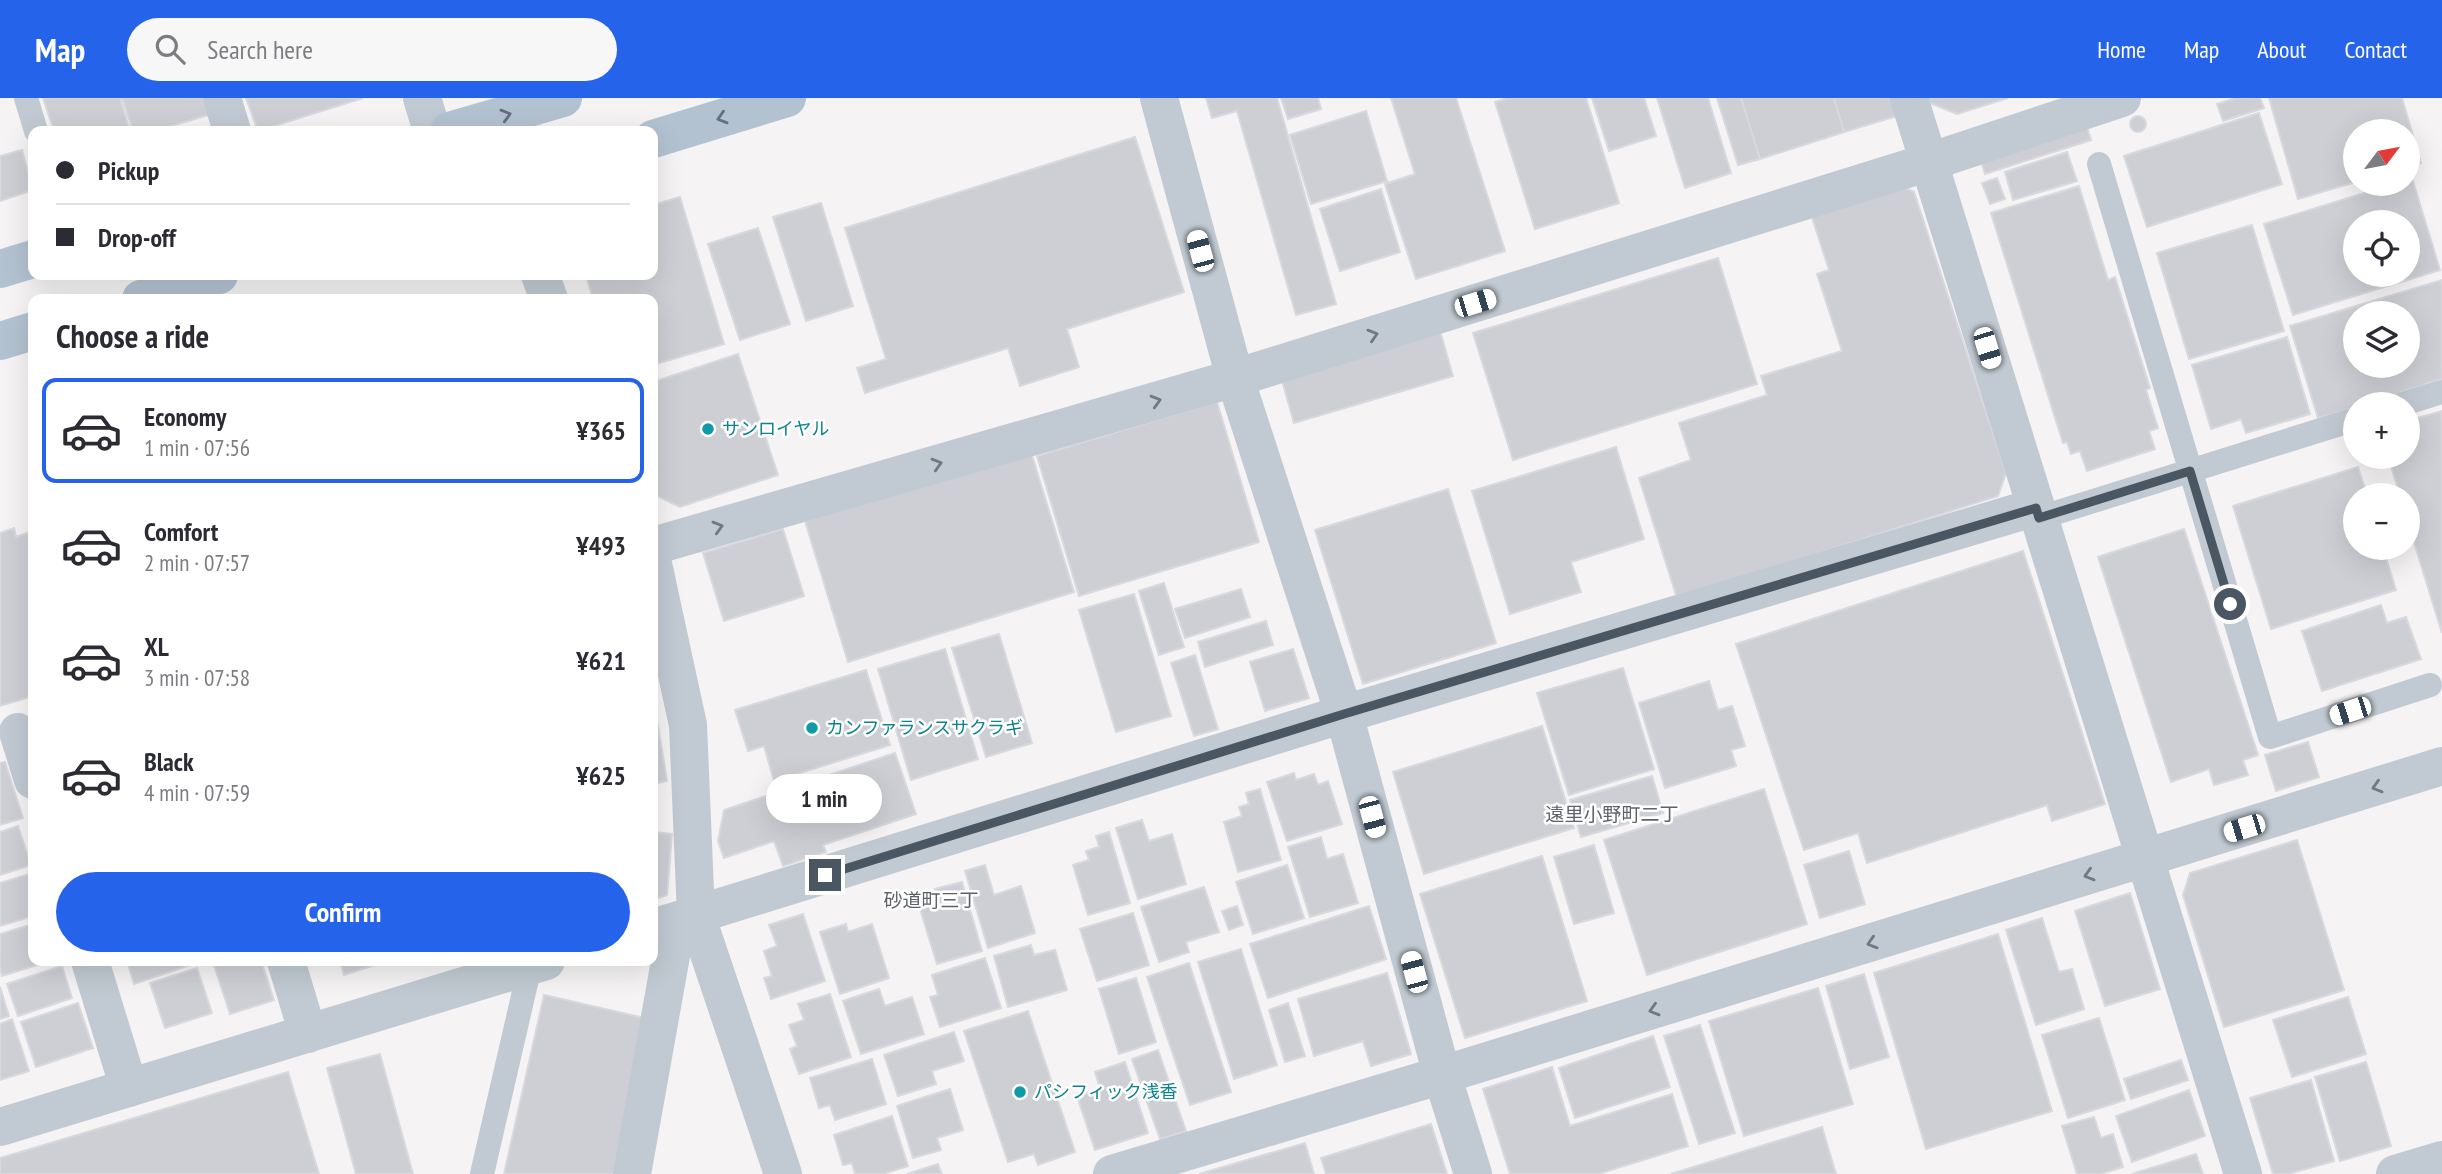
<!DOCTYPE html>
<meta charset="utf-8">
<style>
body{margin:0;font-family:"PT Sans Narrow","Noto Sans JP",sans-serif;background:#f7f7f7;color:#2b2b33;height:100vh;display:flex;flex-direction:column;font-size:26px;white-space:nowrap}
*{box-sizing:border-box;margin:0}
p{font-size:23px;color:#7c7c81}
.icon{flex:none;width:38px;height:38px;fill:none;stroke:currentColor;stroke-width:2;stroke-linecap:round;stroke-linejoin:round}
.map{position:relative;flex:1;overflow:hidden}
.panel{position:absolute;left:28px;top:196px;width:630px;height:672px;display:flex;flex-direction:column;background:#fff;border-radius:14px;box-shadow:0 7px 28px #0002}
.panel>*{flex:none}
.hud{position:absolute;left:28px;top:28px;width:630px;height:154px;border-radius:14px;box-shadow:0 7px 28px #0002;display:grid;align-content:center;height:154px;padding:0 28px;background:#fff}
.needle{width:46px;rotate:58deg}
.fabs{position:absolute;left:2343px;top:21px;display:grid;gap:14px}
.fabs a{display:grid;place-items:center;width:77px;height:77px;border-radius:50%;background:#fff;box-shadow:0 7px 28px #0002;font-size:35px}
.end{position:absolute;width:32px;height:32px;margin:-16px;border:9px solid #4a5661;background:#fff;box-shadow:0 0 0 4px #fff}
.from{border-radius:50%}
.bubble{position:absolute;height:49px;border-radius:24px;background:#fff;box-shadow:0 7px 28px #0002;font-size:23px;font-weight:700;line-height:49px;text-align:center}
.car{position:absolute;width:21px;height:42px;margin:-21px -10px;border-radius:9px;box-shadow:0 0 5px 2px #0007;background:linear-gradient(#fff 24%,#345 0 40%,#fff 0 76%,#345 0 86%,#fff 0)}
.hud b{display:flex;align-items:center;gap:24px;height:66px;font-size:26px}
.hud b+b{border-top:2px solid #e1e1e2}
.hud i{width:18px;height:18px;background:#2b2b33}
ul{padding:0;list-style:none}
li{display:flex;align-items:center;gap:21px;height:105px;margin:0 14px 10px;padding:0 14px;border:4px solid transparent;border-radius:14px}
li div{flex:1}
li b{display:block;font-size:26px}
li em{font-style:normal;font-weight:700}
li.on{border-color:#2563eb}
li>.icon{width:63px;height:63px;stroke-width:1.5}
h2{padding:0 28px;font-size:32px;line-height:84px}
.button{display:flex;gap:14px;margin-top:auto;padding:14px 28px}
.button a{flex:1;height:80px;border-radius:42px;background:#2563eb;color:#fff;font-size:28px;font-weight:700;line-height:80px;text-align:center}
header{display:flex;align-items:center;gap:42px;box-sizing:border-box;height:98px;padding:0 35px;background:#2563eb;color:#fff}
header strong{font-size:33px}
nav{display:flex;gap:38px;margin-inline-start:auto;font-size:24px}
.search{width:490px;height:63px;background:#f7f7f7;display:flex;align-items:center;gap:18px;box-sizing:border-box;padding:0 24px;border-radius:38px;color:#7c7c81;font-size:26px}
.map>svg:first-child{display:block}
.building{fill:#cdcfd5;stroke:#d7d9de;stroke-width:2;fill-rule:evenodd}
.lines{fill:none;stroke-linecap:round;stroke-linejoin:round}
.lane{stroke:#c1cad2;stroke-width:24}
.street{stroke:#c1cad2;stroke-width:38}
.primary{stroke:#b3c2d1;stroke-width:38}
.oneway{stroke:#64717d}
.oneway2{stroke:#6e7983}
.route{stroke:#4a5661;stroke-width:9}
.culture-dot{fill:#0f9aa8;stroke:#fff;stroke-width:2.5}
.labels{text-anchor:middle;stroke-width:5;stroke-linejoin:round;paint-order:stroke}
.culture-label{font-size:18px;fill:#0d838f;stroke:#fff;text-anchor:start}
.neighbourhood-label{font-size:19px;fill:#5f6368;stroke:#fff}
</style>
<header>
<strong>Map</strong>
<div class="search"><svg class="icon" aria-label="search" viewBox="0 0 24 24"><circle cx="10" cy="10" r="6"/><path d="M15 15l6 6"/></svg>Search here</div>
<nav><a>Home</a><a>Map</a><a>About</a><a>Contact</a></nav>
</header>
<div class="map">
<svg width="2442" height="1076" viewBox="0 0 2442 1076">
<rect width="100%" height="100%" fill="#f5f3f3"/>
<path class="building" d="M43,0H120L130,33H54Z
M122,0H203L208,17L154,33H133Z
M246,0H363L258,33Z
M1206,0H1277L1336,206L1296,217L1237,13L1212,20Z
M1281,0H1318L1321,11L1288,21Z
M1391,0H1456L1505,153L1416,181L1385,86L1415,76Z
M1508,0H1586L1619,105L1535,131L1495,4Z
M1592,0H1644L1656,38L1609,53Z
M1657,0H1708L1731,75L1685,90Z
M1717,0H1741L1760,61L1738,67Z
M1741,0H1834L1844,34L1760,61Z
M1834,0H1892L1897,18L1844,34Z
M1928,0H2008L1957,16L1930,5Z
M2236,0H2260L2264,10L2223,23L2217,6Z
M2269,0H2402L2421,65L2408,69V33H2356V84L2298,101Z
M1366,13L1387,83L1311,106L1290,37Z
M2259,15L2282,86L2147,129L2124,58Z
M2130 26a8 8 0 1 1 16 0a8 8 0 1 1-16 0Z
M2087,29L2091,42L1985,76L1981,63Z
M1135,39L1184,194L1067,231L1079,269L1020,288L1008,250L865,295L857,270L886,261L845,130Z
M22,52L33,92L0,103V58Z
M2067,54L2077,83L2013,102L2005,74Z
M1997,80L2005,101L1990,106L1982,85Z
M2412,80L2440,172L2293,217L2264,126L2393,86H2408V81ZM2356,124H2408V177H2356Z
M1897,85L1914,94L2006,375L1998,398L1677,500L1639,380L1691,362L1679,325L1767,297L1761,278L1842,253L1817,176L1829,172L1810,113Z
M2079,88L2108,182L2115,179L2150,290L2146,292L2158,330L2149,333L2155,351L2087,373L2080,353L2071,356L2067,344L2063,345L1991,115Z
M1381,91L1400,154L1340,173L1320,111Z
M680,99L724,246L653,267V201H593L586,177H653V107Z
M821,105L853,208L806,223L773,119Z
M2252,127L2284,233L2189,261L2157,155Z
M758,130L790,226L740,242L708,146Z
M1718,160L1757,286L1513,362L1473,235Z
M2442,182V281L2401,294L2405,306H2372L2371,304L2356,306V309L2318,320L2290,228ZM2356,215H2408V268H2356Z
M1440,233L1453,278L1294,325L1281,279Z
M2287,239L2310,316L2246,335L2241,321L2211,331L2192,267Z
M738,256L778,377L680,409L657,398L653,386V284Z
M1217,304L1259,444L1079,498L1037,358Z
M2442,313V535L2408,425V397H2400L2388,359H2408V316L2410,322Z
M1616,349L1644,441L1571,464L1581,494L1510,516L1472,393Z
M1031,354L1074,494L848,564L805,423Z
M2358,369L2367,397H2356V450H2383L2396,492L2271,531L2233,408Z
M1448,391L1496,545L1363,586L1315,432Z
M14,430L16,439L33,433V598L0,608V435Z
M783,431L804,498L724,523L703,455Z
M2184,431L2258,657L2243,662L2248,677L2214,687L2209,671L2171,684L2098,459Z
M2023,453L2105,706L2052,723L2047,707L1867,765L1858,735L1804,752L1736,546Z
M1164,485L1184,549L1159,557L1139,493Z
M1241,491L1250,519L1185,540L1175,511Z
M1134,496L1171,618L1116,634L1079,512Z
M2381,507L2387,525L2406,519L2421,561L2322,593L2302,533Z
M1266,523L1273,547L1205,569L1198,544Z
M999,536L1032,645L986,659L952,550Z
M945,551L978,661L911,682L878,571Z
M1293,551L1309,600L1265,613L1250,564Z
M1195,557L1218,631L1194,638L1171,565Z
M1623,570L1654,671L1569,697L1537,595Z
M866,572L890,647L774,683L764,648L748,653L735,612Z
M1709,583L1718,612L1732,608L1745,648L1731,652L1736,668L1665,690L1639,605Z
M653,598L667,683L653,686Z
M1542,628L1574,730L1424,776L1393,674Z
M2308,644L2319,679L2276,693L2265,657Z
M895,655L916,716L823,747L826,754L783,768L774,743L724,760L718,743L724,712Z
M5,664L23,720L0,727V665Z
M1294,675L1296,682L1314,676L1318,687L1328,683L1342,726L1287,743L1267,684Z
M1652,678L1663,715L1581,739L1570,702Z
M1260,691L1281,762L1238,774L1224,724L1242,718L1239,709L1249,706L1246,695Z
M1764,691L1807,826L1647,877L1604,742Z
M1142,722L1149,743L1172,736L1186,786L1138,801L1116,730Z
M18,728L31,767L0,777V734Z
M653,734L672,736L667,797L653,802Z
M1109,734L1130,805L1088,817L1073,767L1089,762L1086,753L1099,749L1096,738Z
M1321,739L1327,761L1343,756L1358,805L1310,819L1288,749Z
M2297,742L2344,892L2224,929L2183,797L2190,775Z
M1594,747L1614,815L1574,826L1554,759Z
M1849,753L1865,806L1820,820L1804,767Z
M1542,758L1587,903L1465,940L1420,796Z
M985,767L994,797L1021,788L1035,835L988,850L965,773Z
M1287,767L1304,820L1253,836L1236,784Z
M33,775V818L0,828V785Z
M962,784L982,853L937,866L920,811L939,805L935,791Z
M1204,789L1219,834L1186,844L1189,854L1159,864L1141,809Z
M2130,795L2160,891L2105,908L2075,813Z
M1237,808L1243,827L1229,832L1222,813Z
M1369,808L1386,861L1268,900L1250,846Z
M1133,815L1149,867L1097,883L1080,831Z
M803,816L825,883L771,901L764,880L772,878L764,853L777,848L769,827Z
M2042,820L2059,874L2072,871L2084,911L2036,927L2006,832Z
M33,826V863H50L2,878L0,870V836Z
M846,826L848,834L872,826L889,880L840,896L820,834Z
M1998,836L2052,1013L1926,1051L1874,875Z
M1031,847L1034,857L1055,852L1067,892L1008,909L994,858Z
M1241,851L1277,967L1234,981L1198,864Z
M985,860L1001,910L940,929L930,899L938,897L932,877Z
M127,863H189L190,867L134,886Z
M217,863H261L274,902L230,916L213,864Z
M340,863H387L344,877Z
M1189,865L1231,994L1190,1007L1147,879Z
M62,868L72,900L18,918L7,886Z
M197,870L212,915L165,930L150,885Z
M1387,875L1411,956L1371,968L1363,943L1314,958L1298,901Z
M1864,876L1889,959L1850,971L1826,888Z
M1136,880L1156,944L1119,956L1099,891Z
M0,889L9,918L0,921Z
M1818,890L1853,1006L1744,1038L1709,923Z
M879,891L885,908L912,899L924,936L861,956L843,903Z
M830,896L851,959L799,976L790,951L797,948L789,927L804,922L798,906Z
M544,897L649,921L614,1076H504Z
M2348,899L2366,956L2292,979L2273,922Z
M78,905L93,950L36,969L21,924Z
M1288,905L1305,958L1285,964L1269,912Z
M1028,913L1075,1054L1038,1067L1034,1056L1008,1064L964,933Z
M2099,920L2125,1002L2068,1020L2042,937Z
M12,921L29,973L0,982V926Z
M1700,927L1735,1035L1699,1046L1664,938Z
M954,934L964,963L932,973L936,986L898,998L884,957Z
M1653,938L1670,989L1575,1020L1559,970Z
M1158,952L1186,1033L1160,1041L1132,961Z
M380,956L413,1076H356L327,970Z
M872,961L886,1006L835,1022L830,1007L819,1010L810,980Z
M2181,962L2188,982L2131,1001L2124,981Z
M1125,964L1148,1035L1095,1052L1077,998L1100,990L1095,974Z
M2366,964L2391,1048L2340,1063L2315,979Z
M1552,969L1570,1028L1672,996L1688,1048L1598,1076H1510L1483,991Z
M288,974L319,1076H0V1060Z
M2311,982L2334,1063L2288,1076H2273L2250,1000Z
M950,991L963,1032L937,1040L941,1052L913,1060L897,1008Z
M2189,992L2205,1038L2132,1064L2116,1018Z
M892,1018L908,1068L883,1076H855L852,1065L843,1067L834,1037Z
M2094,1019L2101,1040L2113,1036L2123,1069L2100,1076H2077L2062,1028Z
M1431,1026L1447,1076H1326L1321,1060Z
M1822,1029L1836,1076H1671Z
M1305,1045L1314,1076H1199Z
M2196,1056L2203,1076H2132Z
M938,1066L942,1076H907Z"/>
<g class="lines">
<path class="lane" d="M26,0L36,33
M2099,66L2270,639L2430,587
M2403,306L2442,294
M2039,420L2356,321
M482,1076L530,868"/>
<path class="street" d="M222,0L232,33
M422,0L432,33
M1159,0L1235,280L1344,616L1442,977L1473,1076
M1909,0L2243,1076
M540,177L549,201
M653,448L1235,280L1929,64L2122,0
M653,466L688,627L696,817L783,1076
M18,634L33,682
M653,830L1344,616L2036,409
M90,863L129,990
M286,863L308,936
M0,1029L546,863
M632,1076L672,852L696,817
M1112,1076L1442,977L2442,668
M2395,1076L2442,1062"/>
<path class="primary" d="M449,33L563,0
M653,41L787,0
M0,171L33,161
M141,201L219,177
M0,243L33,233"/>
</g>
<defs><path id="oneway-chevron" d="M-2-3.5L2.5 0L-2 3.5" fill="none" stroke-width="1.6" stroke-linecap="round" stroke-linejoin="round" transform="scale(1.75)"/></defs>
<g class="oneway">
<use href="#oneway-chevron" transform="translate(506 17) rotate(-16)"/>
<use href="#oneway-chevron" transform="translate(722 20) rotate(163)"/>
</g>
<g class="oneway2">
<use href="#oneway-chevron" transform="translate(1373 237) rotate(-17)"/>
<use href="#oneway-chevron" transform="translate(1156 303) rotate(-16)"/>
<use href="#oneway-chevron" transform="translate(937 366) rotate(-16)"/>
<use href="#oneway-chevron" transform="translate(718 429) rotate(-16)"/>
<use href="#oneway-chevron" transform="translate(2377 689) rotate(163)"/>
<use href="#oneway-chevron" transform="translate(2089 777) rotate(163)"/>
<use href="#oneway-chevron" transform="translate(1872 845) rotate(163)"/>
<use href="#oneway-chevron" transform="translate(1654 912) rotate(163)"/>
</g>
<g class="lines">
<path class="route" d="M825,777L1344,616L2036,410L2039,420L2190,373L2230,506"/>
</g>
<g class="culture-dot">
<circle cx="708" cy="331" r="7"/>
<circle cx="812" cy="630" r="7"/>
<circle cx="1020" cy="994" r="7"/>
</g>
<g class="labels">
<g class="culture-label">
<text x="722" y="337">サンロイヤル</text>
<text x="826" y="636">カンファランスサクラギ</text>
<text x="1034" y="1000">パシフィック浅香</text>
</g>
<g class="neighbourhood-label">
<text x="1612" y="723">遠里小野町二丁</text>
<text x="931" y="809">砂道町三丁</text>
</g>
</g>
</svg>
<div class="fabs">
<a><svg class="needle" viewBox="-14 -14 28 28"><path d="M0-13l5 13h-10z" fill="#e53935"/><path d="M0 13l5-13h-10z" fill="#7c7c81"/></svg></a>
<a><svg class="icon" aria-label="locate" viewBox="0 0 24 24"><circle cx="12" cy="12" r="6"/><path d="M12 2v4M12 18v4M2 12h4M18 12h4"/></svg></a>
<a><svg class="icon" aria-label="layers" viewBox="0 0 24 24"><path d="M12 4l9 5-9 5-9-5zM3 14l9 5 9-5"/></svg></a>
<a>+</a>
<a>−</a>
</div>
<i class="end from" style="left:2230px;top:506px"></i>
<i class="end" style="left:825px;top:777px"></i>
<div class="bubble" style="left:766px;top:676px;width:116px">1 min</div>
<i class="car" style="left:1200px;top:153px;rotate:345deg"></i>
<i class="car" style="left:1475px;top:205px;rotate:73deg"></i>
<i class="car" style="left:1987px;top:250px;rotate:163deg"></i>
<i class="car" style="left:2350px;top:613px;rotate:252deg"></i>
<i class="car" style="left:1372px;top:719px;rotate:165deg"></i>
<i class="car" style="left:2244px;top:730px;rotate:253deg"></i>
<i class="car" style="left:1414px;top:874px;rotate:345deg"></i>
<div class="hud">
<b><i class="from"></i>Pickup</b>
<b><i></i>Drop-off</b>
</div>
<section class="panel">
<h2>Choose a ride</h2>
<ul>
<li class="on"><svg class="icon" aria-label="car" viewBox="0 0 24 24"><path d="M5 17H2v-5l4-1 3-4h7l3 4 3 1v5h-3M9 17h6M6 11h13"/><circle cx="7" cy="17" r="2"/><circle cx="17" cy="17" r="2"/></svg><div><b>Economy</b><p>1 min · 07:56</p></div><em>¥365</em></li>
<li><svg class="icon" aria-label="car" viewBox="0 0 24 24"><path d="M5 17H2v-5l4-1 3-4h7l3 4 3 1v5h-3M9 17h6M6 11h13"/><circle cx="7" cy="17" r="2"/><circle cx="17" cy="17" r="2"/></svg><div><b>Comfort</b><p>2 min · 07:57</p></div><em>¥493</em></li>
<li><svg class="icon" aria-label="car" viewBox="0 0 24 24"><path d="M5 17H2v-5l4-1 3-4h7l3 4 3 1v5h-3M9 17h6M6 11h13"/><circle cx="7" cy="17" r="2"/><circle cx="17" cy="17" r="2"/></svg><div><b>XL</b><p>3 min · 07:58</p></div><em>¥621</em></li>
<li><svg class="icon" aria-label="car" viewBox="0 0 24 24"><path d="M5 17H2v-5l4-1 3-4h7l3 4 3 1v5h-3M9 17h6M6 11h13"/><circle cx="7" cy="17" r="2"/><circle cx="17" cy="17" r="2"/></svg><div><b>Black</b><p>4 min · 07:59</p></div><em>¥625</em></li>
</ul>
<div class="button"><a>Confirm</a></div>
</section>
</div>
